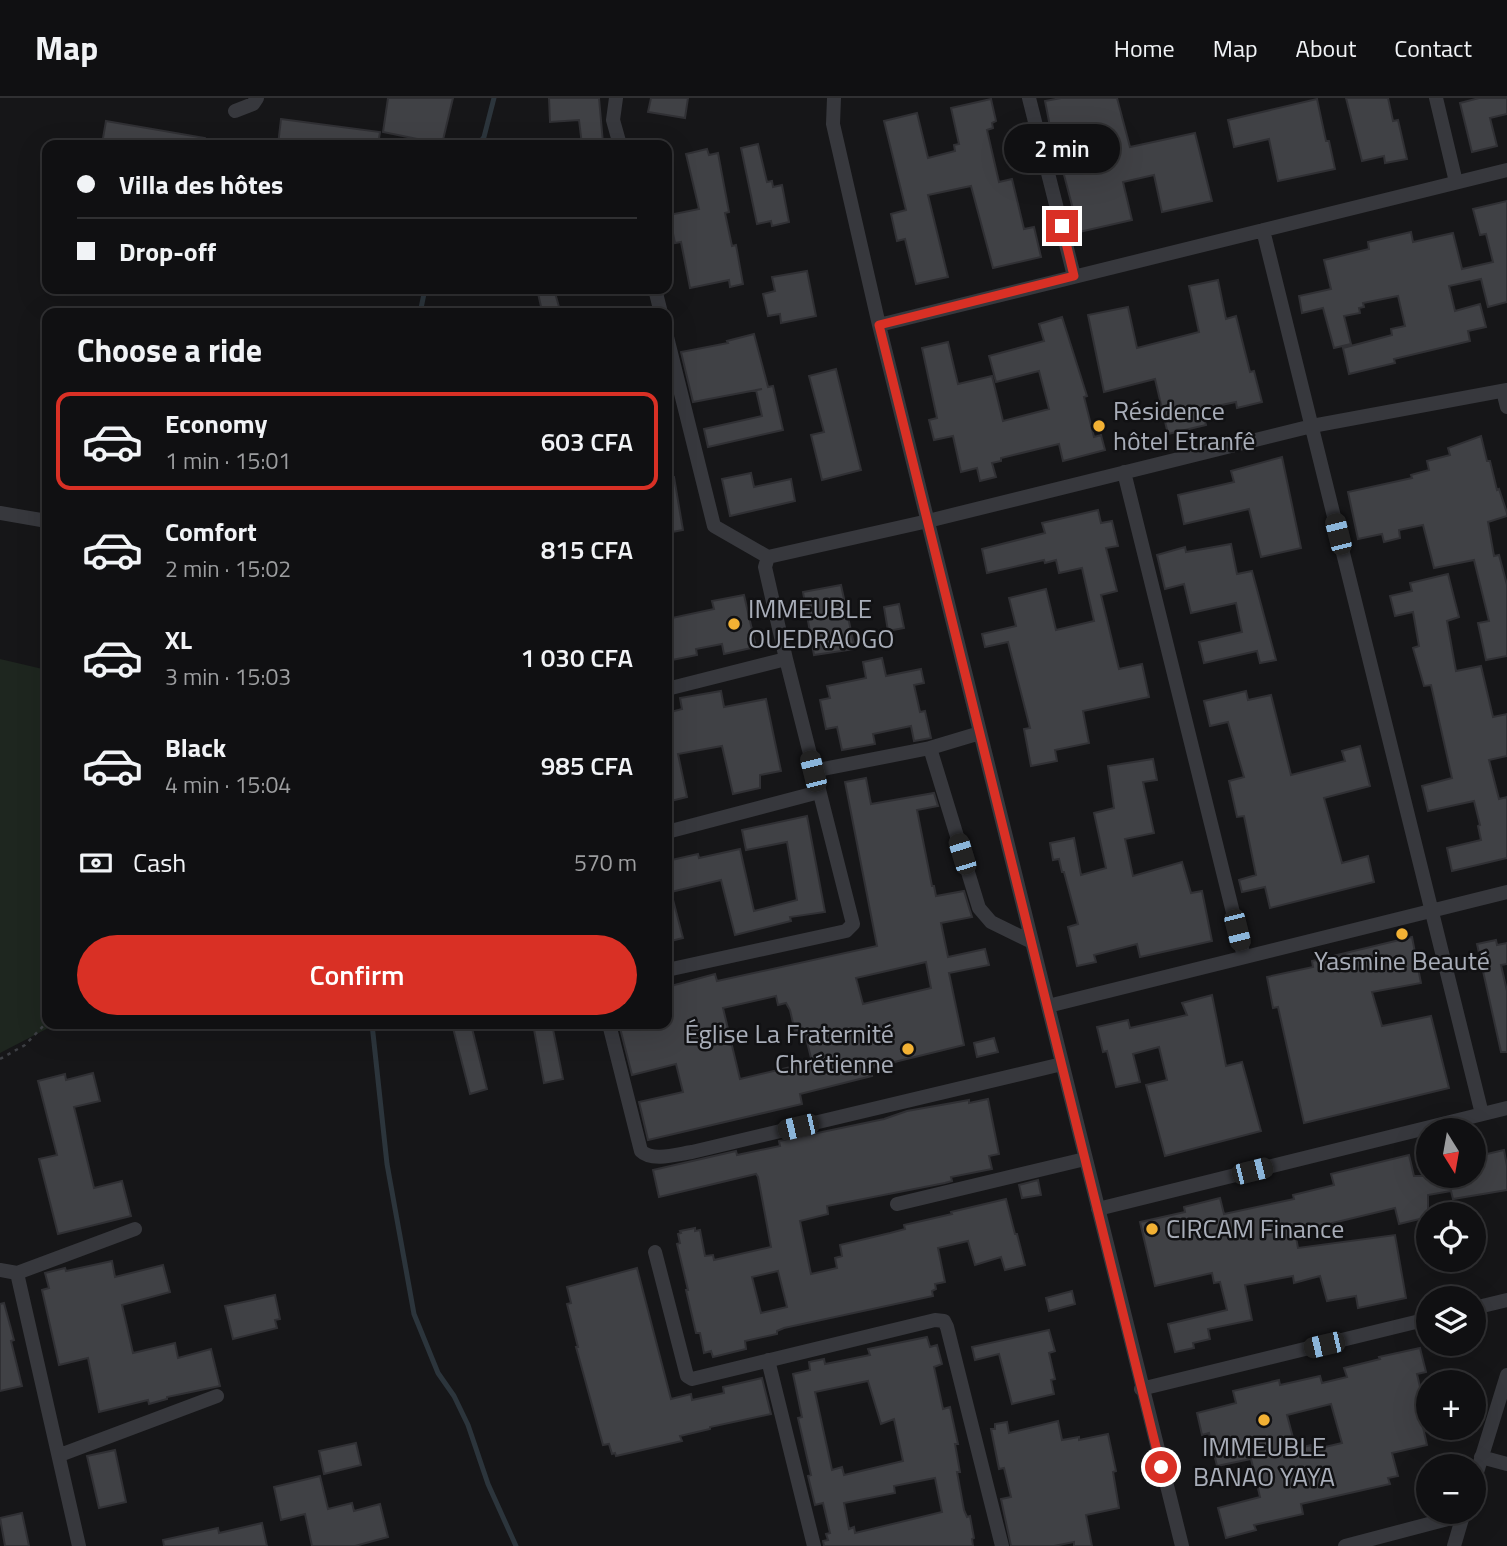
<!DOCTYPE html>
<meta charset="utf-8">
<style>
body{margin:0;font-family:"Titillium Web",sans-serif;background:#1e1e20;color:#f1f3f6;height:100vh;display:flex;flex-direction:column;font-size:26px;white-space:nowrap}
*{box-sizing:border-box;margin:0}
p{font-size:23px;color:#9c9d9f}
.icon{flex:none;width:38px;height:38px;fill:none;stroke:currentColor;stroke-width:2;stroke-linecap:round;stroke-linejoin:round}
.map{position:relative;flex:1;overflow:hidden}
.drawer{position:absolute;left:42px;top:210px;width:630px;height:721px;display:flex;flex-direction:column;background:#101012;border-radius:14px;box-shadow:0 7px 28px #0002,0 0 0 2px #303032}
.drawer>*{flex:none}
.guide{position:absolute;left:42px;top:42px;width:630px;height:154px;border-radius:14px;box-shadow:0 7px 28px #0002,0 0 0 2px #303032;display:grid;align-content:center;height:154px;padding:0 35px;background:#101012}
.needle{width:46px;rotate:169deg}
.controls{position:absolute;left:1416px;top:1020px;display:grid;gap:14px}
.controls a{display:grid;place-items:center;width:70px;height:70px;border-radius:50%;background:#101012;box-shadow:0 7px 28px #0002,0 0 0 2px #303032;font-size:35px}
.end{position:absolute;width:32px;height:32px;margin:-16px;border:9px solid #d93025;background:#fff;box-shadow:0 0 0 4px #fff}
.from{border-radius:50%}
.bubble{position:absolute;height:49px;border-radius:24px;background:#101012;box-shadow:0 7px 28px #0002,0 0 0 2px #303032;font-size:23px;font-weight:600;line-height:49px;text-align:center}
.car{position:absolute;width:21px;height:42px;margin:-21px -10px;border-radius:9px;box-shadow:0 0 5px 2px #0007;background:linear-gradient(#222 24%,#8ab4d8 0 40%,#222 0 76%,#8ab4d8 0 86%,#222 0)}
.guide b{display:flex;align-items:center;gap:24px;height:66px;font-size:26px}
.guide b+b{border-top:2px solid #303032}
.guide i{width:18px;height:18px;background:#f1f3f6}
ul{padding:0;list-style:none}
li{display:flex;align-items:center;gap:21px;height:98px;margin:0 14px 10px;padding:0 21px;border:4px solid transparent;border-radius:14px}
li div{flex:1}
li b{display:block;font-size:26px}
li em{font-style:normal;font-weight:600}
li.selected{border-color:#d93025}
li>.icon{width:63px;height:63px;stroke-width:1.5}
h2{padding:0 35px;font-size:32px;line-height:84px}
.pay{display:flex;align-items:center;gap:18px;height:77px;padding:0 35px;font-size:26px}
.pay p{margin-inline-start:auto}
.action{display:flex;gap:14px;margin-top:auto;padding:14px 35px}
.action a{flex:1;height:80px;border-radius:42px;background:#d93025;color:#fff;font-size:28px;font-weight:600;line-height:80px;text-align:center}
header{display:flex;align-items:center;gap:42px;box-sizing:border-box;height:98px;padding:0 35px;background:#101012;border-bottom:2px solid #303032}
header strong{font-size:33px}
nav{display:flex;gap:38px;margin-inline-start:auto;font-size:24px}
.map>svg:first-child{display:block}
.green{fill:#1e261f}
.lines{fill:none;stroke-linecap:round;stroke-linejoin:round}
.stream{stroke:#2c353c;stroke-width:5}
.building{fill:#404145;stroke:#303034;stroke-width:2;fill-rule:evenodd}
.path{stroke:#3d3f44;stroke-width:2.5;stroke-dasharray:3.5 5;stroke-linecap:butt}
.minor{stroke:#37383d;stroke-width:14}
.route{stroke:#d93025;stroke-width:9}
.poi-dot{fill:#f2b134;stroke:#111113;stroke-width:2.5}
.labels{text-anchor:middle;stroke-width:5;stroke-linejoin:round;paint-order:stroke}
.poi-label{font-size:26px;fill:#a8adb8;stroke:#111113;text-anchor:start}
</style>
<header>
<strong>Map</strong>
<nav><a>Home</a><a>Map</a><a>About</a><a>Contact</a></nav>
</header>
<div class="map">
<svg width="1507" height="1448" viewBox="0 0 1507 1448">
<rect width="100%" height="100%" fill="#161618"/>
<path class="green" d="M0,561L47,572V926H56L0,955Z"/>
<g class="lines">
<path class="stream" d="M478,47L484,39L494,0
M420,215L425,191
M372,926L387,1066L414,1216L438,1275L454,1298L468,1327L488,1386L516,1448"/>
</g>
<path class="building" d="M388,0H453L442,46L383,34Z
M549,0H599L603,45L582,47L579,22L550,24Z
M651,0H688L685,20L648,14Z
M1061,0H1117L1130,49L1195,35L1212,103L1162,114L1154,77L1123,84L1132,122L1079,134L1058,54H1055L1045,3Z
M1346,0H1388L1393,23L1398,22L1407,61L1385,65L1384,58L1362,63Z
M1479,0H1507V16L1490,20L1497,48L1472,54L1460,5Z
M991,1L996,23L992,25L993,30L987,32L999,84L1012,81L1024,131L1034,129L1041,159L993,170L971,88L928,97L948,179L916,186L905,141L897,143L891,116L906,112L884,23L917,15L928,60L955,53L954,47L959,46L951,10Z
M1317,1L1326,43H1329L1335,71L1278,83L1269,41L1234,49L1228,22Z
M281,21L380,34L378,47H278Z
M106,23L205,40V47L102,46Z
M758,46L767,84L772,83L773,89L782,87L789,124L772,128L771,123L757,126L741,50Z
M707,51L709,57L718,55L729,114L725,115L732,148L736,147L743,186L730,189L729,182L690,190L681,144L675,145L669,117L699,111L686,56Z
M1507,103V204L1488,209L1481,181L1449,188L1455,213L1480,206L1486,229L1468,233L1470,243L1394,261L1395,265L1349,276L1343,250L1392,237L1391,231L1405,228L1398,198L1363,205L1364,209L1359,210L1360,215L1344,218L1351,246L1334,250L1323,210L1302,215L1299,198L1331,191L1324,162L1369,151L1368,144L1411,134L1413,144L1453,135L1462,171L1493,164L1486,136L1480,137L1473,111Z
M807,173L816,218L781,225L780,216L768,218L763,196L775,193L772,179Z
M1218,182L1226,221L1236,218L1250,274L1254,273L1262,304L1237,310L1236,304L1202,311L1206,327L1168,336L1155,281L1104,294L1088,217L1128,209L1137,250L1199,234L1189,188Z
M537,191H554L559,209L542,213Z
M1062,219L1087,298L1084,299L1094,339L1101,337L1105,352L1063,363L1059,346L1001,360V363L992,365L996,379L980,383L977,370L961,374L953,338L934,342L929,322L937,320L922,250L948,244L958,286L992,278L1003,323L1049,311L1039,273L996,284L989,258L1044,243L1039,226Z
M754,236L768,289L773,288L783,332L708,349L704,331L762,318L756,292L762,291L693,304L681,254L728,245L727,243Z
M836,271L861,372L822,382L811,337L824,334L809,278Z
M1481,338L1487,363H1490L1497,392L1499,391L1507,415V418L1488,424L1494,458L1499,457L1507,487V558L1486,562L1478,525L1489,523L1474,462L1434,470L1423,427L1399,432L1400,440L1384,444L1382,436L1358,441L1348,394L1412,380L1411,377L1429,372L1427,363L1450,357L1448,350Z
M1282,359L1301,450L1261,459L1249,411L1184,426L1178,397L1234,384L1231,373Z
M751,375L754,389L791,381L795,403L730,418L722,381Z
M667,379H674L683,432L667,435Z
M1098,412L1101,425L1112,423L1118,448L1106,450L1117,493L1101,497L1119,571L1142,566L1149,599L1083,613L1089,645L1055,652L1057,663L1031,668L1024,631L1030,630L1008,544L985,549L982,536L1016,528L1009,500L1046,491L1056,532L1094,523L1082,470L1059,475L1056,462L1045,465L1044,462L987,475L982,451L1045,435L1042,425Z
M1231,446L1237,476L1252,473L1276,562L1260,565L1257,553L1204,565L1199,544L1242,534L1236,505L1191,515L1184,486L1165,491L1157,457L1185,449L1186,454Z
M1448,476L1459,519L1447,523L1456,573L1481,568L1493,619L1507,616V658L1489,662L1499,701L1507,699V760L1452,773L1447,750L1481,742L1478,728L1480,727L1474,703L1428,713L1422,688L1452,680L1431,587L1424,588L1413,550L1419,548L1413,514L1395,518L1390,498L1412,493L1410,485Z
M841,487L855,551L814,557L803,494Z
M744,497L756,549L724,556L722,546L696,551L697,557L667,563V521L714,511L712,503Z
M899,506L904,530L888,533L884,509Z
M882,560L886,578L921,571L924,585L914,587L920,614L925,613L931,640L914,643L911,628L873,636L875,646L842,652L837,629L826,631L820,602L830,600L827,588L866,580L863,564Z
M721,593L724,609L766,601L781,673L760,677V690L733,696L722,648L678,656L687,699L667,704V615L682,611L680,600Z
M1246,593L1248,602L1271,597L1291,677L1345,663L1342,653L1360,648L1370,688L1324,700L1342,765L1368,758L1374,784L1270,810L1265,789L1242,794L1239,782L1256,777L1244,718L1237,719L1229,683L1244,679L1228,624L1210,628L1204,603Z
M1153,661L1157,682L1143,684L1154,735L1125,741L1133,778L1182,764L1191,795L1202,793L1212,843L1140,859L1137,846L1094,857L1096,864L1077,868L1068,829L1078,826L1064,774H1062L1059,761L1053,762L1050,745L1074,740L1081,777L1106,770L1094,715L1114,710L1108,668Z
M866,680L871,706L934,695L938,708L917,712L932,788H934L936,798L964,793L972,819L941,825L948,859L985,851L989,867L949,875L964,947L870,970L872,978L800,996L802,1006L648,1042L639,1004L683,994L676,966L632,977L619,926H667V889L715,876L717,883L877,848L845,684ZM926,864L931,890L863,906L856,880ZM776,898L778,907L786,905L790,912L795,934L804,932L812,964L740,981L723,910Z
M807,718L825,814L790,819L791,823L735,837L721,782L671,794L683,840L667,844V763L698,756L699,760L740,751L754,813L797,802L787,744L746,752L742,732Z
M1412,839L1421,885L1372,894L1382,928L1431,918L1449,990L1304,1025L1278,909L1273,910L1267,879L1313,869L1312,863Z
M1496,842L1497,847L1507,845V866L1501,867L1507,893V954H1501L1477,846Z
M1212,897L1226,968L1242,964L1261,1033L1165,1058L1146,987L1167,982L1159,949L1133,956L1140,984L1116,989L1107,953L1103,954L1097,929L1128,922L1130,930L1187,917L1182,905Z
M452,926H471L487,991L470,996Z
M533,926H552L563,981L544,985Z
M994,940L998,954L977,959L974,945Z
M93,975L100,1003L74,1009L94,1090L122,1083L131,1118L58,1136L39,1061L57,1057L38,983L65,976L66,982Z
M988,1001L999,1056L989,1058L992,1071L951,1079L952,1083L945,1085L827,1108L828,1116L800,1123L811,1176L837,1170L835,1160L842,1158L840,1147L890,1135L905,1131L904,1127L952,1116L951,1114L1006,1101L1015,1136H1017L1025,1167L1005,1172L1001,1159L975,1167L968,1143L938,1150L945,1184L935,1186L936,1191L932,1193L933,1198L784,1230L777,1233V1236L745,1243L746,1251L713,1259L711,1253L704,1255L700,1235H696L686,1192H688L677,1146L680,1145L678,1136L681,1135L680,1133L695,1130V1133L700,1132L705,1158L713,1157L714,1162L771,1149L758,1079L756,1076L659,1099L653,1072L736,1053L737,1057L780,1048L779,1043L884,1021L907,1013L969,1002V1005ZM778,1173L787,1209L761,1215L752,1179Z
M1504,1052L1507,1068V1092L1453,1101L1451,1093L1428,1097V1119L1399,1126L1395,1110L1295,1134L1298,1150L1395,1137L1406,1200L1358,1210L1356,1198L1327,1203L1320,1178L1294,1185L1293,1178L1245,1187L1252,1222L1208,1231L1210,1241L1193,1245L1194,1250L1175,1254L1168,1226L1227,1212L1220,1184L1214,1185L1212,1175L1155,1188L1140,1124L1185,1114L1184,1109L1220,1100L1224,1116L1294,1101L1293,1097L1334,1087L1331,1076L1409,1057L1414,1078H1474V1059Z
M1038,1082L1041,1097L1022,1100L1019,1087Z
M112,1163L115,1179L163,1167L170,1194L122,1207L133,1255L175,1245L178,1260L211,1251L220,1288L167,1299V1301L149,1306L148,1302L99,1314L88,1260L59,1267L42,1192L49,1190L45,1175L65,1170L66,1173Z
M637,1170L671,1301L691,1296L692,1302L724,1295L723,1289L762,1280L771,1316L710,1329V1331L680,1338L682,1343L616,1358L615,1355L612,1356L609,1346L603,1347L576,1249H578L567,1206L571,1205L567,1189Z
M1072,1193L1075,1206L1049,1213L1046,1200Z
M275,1197L280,1221L275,1222L277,1230L233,1241L225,1208Z
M4,1205L14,1242L11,1243L22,1288L0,1293V1206Z
M1049,1232L1055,1253L1049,1255L1055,1281L1051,1282L1054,1296L1012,1306L999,1256L975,1262L972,1249Z
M927,1239L930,1249L937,1247L942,1266L934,1269L943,1311L950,1309L958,1346H955L960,1374H957L964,1412L967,1419L970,1418L974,1440L972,1441L973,1448H824L823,1443L828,1442L826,1436L830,1435L823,1405L815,1407L808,1378L811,1377L798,1320L802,1319L793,1276L810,1272L809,1264L824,1261L825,1266L870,1257L868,1251ZM868,1283L881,1326L894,1321L903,1363L844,1377L842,1369L832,1372L815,1294ZM935,1380L942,1414L855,1435L854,1429L849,1431L844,1405L895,1395L894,1388Z
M1420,1250L1426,1274L1417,1276L1423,1302L1428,1301V1323L1422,1325L1427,1347L1392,1355L1398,1378L1388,1380L1390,1386L1301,1406L1303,1416L1254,1427L1256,1432L1226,1440L1218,1410L1260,1399L1251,1361L1217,1368L1209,1335L1202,1337L1197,1315L1236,1305L1233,1293L1279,1282L1280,1287L1320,1278L1322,1285L1347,1279L1344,1270L1380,1261L1379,1259ZM1331,1306L1342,1345L1312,1352L1311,1347L1296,1351L1287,1317Z
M1058,1323L1062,1342L1079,1339V1342L1108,1336L1116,1373L1113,1374L1119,1410L1086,1417L1092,1448H1074V1444L1054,1448H1011L1001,1401L1011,1399L1004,1370L999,1371L991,1331H995V1326L1007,1324L1009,1335Z
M356,1345L361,1367L324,1376L319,1353Z
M115,1352L126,1404L99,1410L87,1358Z
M320,1378L328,1411L352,1405L354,1413L380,1406L388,1439L355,1448H312L305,1416L281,1422L274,1389Z
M22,1415L29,1448H5L0,1420Z
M262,1425L267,1448H164L163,1442L218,1430L219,1435Z"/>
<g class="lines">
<path class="path" d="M0,961L25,947L47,924"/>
<path class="minor" d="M616,0L613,22L620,47
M834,0L833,26L879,227L1182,1448
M1029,0L1074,178
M1436,0L1456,84
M235,13L253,6L257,0
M1263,132L1482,1016
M655,191L661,215
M879,227L1507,72
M667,239L714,428L768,459L928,423L1312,328L1507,292
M1503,293L1507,309
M1124,374L1244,859
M0,415L47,423
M667,591L786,561
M930,650L979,810L991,824L1032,844
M813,673L930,650L980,635
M667,734L819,694
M667,872L846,833L853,826L786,561L765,469L768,459
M1048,908L1507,794
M609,926L641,1053C652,1064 678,1056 692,1054L1062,966
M897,1106L1085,1061
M1098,1111L1507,1010
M655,1154L687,1278L692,1281L935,1222L944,1223L947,1229L1002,1448
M0,1172L17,1175L135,1131
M17,1175L79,1448
M1474,1210L1507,1202
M768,1262L814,1448
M1141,1291L1428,1221
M60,1357L217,1298
M1481,1359L1507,1366
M1474,1384L1507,1277
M1345,1448L1463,1417
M1454,1448L1464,1414"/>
</g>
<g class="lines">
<path class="route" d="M1062,128L1074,178L879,227L1161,1369"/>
</g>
<g class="poi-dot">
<circle cx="1099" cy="328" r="7"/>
<circle cx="734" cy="526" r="7"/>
<circle cx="1402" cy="836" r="7"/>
<circle cx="908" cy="951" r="7"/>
<circle cx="1152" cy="1131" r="7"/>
<circle cx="1264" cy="1322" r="7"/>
</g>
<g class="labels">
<g class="poi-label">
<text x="1113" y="322">Résidence<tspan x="1113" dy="30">hôtel Etranfê</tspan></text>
<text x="748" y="520">IMMEUBLE<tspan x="748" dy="30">OUEDRAOGO</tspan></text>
<text x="1402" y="872" text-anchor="middle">Yasmine Beauté</text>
<text x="894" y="945" text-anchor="end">Église La Fraternité<tspan x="894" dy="30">Chrétienne</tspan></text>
<text x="1166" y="1140">CIRCAM Finance</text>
<text x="1264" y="1358" text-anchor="middle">IMMEUBLE<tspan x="1264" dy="30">BANAO YAYA</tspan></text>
</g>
</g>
</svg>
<div class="controls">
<a><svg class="needle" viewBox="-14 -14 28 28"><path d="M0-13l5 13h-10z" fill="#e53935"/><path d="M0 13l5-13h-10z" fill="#9c9d9f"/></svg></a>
<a><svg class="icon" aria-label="locate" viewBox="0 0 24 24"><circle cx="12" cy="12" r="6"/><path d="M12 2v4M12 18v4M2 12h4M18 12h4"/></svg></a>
<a><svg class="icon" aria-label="layers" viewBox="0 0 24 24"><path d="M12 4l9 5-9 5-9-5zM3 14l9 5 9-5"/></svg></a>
<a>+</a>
<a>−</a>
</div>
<i class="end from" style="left:1161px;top:1369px"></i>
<i class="end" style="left:1062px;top:128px"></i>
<div class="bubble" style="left:1004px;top:26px;width:116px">2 min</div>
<i class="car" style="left:1338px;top:436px;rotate:346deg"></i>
<i class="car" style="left:813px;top:673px;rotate:346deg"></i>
<i class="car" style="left:962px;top:756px;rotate:343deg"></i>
<i class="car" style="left:1237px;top:832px;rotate:166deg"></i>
<i class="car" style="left:798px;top:1029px;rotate:257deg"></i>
<i class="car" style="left:1252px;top:1073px;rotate:76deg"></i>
<i class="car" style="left:1324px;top:1247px;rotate:257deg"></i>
<div class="guide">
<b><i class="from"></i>Villa des hôtes</b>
<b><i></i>Drop-off</b>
</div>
<section class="drawer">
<h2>Choose a ride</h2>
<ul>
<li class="selected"><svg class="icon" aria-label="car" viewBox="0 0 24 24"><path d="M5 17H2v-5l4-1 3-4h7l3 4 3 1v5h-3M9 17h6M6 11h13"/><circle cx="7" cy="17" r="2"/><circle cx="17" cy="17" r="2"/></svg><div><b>Economy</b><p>1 min · 15:01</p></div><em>603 CFA</em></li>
<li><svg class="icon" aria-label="car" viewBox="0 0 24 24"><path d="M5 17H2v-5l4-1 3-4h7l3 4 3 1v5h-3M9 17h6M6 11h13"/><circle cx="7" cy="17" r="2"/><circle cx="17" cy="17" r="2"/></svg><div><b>Comfort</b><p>2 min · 15:02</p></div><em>815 CFA</em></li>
<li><svg class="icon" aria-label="car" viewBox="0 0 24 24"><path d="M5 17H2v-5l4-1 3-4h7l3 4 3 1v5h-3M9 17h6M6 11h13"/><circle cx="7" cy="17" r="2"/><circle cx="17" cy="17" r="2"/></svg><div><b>XL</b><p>3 min · 15:03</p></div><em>1 030 CFA</em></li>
<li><svg class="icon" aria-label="car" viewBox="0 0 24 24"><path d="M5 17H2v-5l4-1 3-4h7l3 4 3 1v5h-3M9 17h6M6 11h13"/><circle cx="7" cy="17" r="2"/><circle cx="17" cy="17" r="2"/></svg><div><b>Black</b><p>4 min · 15:04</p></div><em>985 CFA</em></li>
</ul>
<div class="pay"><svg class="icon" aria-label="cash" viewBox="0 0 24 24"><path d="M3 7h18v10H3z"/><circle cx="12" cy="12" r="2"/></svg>Cash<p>570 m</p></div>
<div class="action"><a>Confirm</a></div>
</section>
</div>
